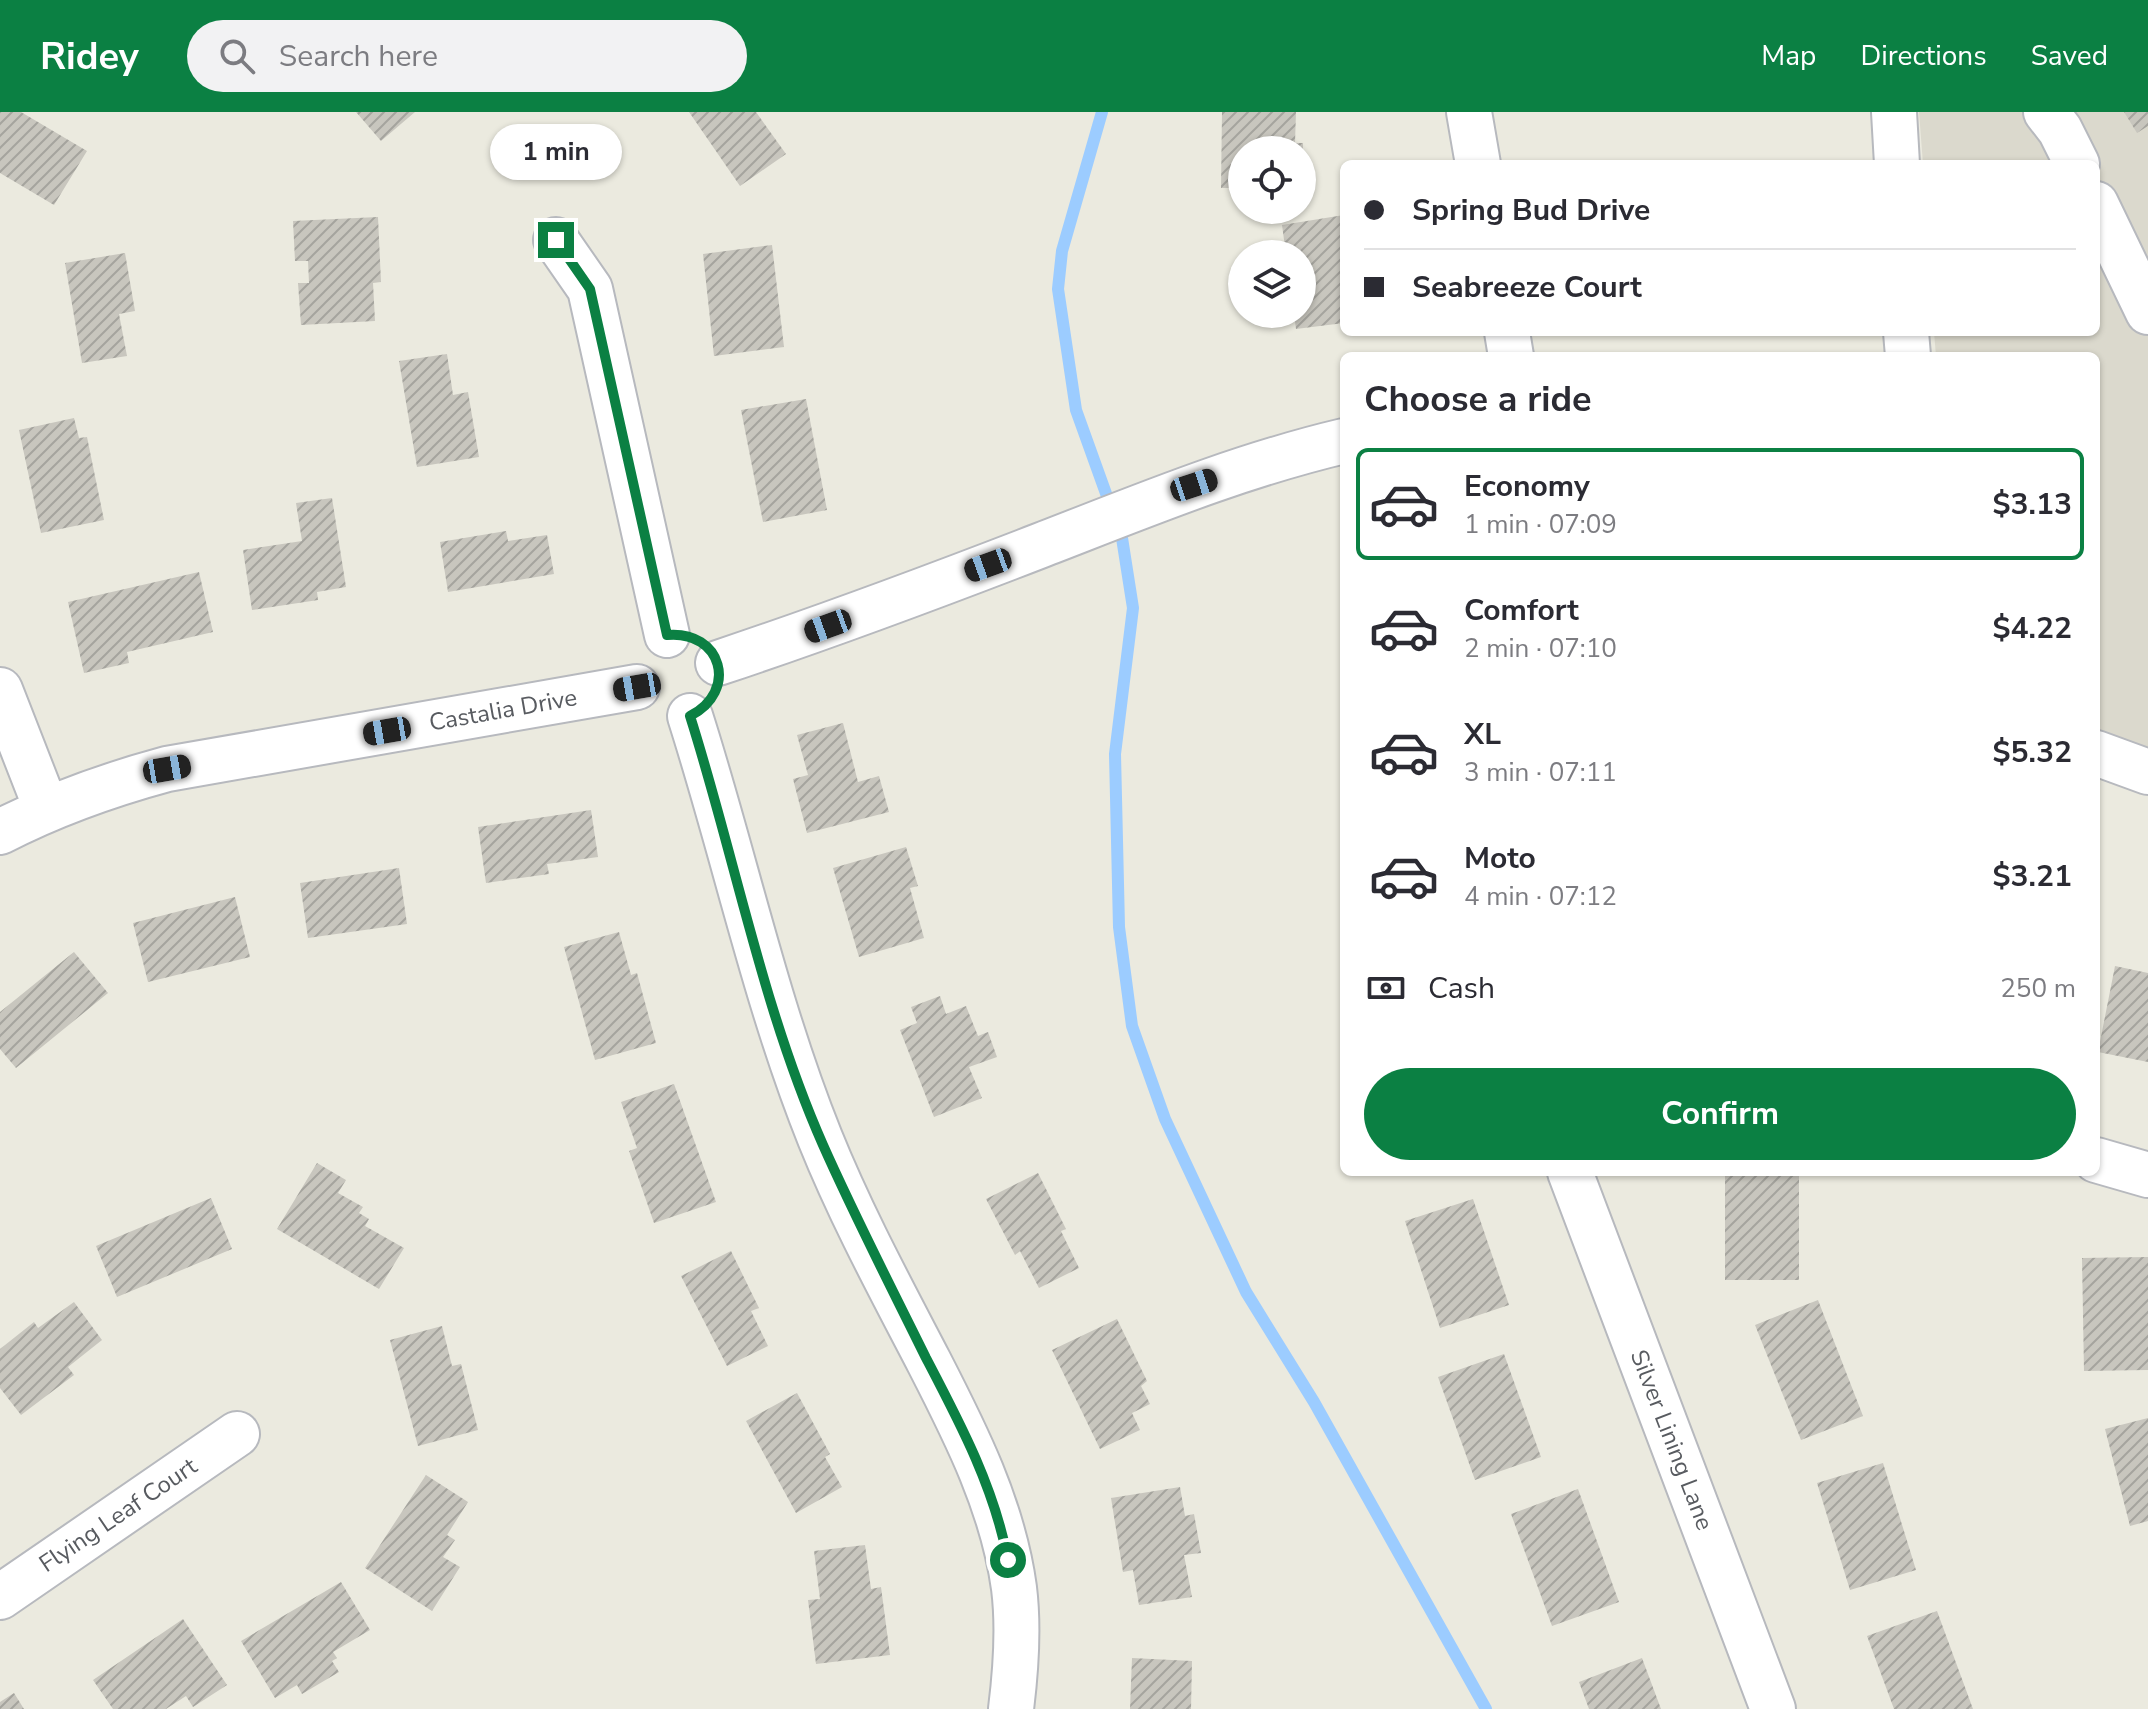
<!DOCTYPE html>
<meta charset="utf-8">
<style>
body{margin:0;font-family:"Nunito Sans",sans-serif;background:#f2f2f3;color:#2b2b33;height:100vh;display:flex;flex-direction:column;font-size:30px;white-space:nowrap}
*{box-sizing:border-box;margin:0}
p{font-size:26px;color:#7c7c81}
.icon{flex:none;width:44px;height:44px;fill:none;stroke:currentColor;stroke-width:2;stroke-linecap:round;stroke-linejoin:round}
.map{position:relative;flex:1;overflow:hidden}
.drawer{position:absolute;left:1340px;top:240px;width:760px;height:824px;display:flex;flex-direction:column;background:#fff;border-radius:12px;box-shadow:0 2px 6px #0004}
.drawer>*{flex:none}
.top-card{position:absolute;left:1340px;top:48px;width:760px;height:176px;border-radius:12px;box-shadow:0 2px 6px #0004;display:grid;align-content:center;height:176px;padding:0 24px;background:#fff}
.tools{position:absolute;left:1228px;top:24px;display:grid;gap:16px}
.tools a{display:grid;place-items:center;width:88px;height:88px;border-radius:50%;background:#fff;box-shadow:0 2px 6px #0004;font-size:40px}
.end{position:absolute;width:36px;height:36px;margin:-18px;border:10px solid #0b8043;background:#fff;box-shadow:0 0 0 4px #fff}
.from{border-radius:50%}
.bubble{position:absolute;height:56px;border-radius:28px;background:#fff;box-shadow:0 2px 6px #0004;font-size:26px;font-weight:700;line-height:56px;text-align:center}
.car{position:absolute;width:24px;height:48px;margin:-24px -12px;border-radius:10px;box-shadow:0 0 6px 2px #0007;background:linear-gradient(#222 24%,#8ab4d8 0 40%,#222 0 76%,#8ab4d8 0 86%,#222 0)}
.top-card b{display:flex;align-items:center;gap:28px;height:76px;font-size:30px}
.top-card b+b{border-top:2px solid #e1e1e2}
.top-card i{width:20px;height:20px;background:#2b2b33}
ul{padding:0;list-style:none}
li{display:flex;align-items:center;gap:24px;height:112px;margin:0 16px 12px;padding:0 8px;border:4px solid transparent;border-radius:12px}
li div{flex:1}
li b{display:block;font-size:30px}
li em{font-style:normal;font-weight:700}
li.selected{border-color:#0b8043}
li>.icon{width:72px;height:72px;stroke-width:1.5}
h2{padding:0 24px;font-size:36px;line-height:96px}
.pay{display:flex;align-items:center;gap:20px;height:88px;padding:0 24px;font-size:30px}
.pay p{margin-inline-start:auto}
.action{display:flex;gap:16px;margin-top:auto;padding:16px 24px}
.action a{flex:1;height:92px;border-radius:48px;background:#0b8043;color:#fff;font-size:32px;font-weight:700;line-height:92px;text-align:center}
header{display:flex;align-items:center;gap:48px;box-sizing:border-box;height:112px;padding:0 40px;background:#0b8043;color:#fff}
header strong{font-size:38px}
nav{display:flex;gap:44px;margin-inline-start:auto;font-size:28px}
.search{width:560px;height:72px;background:#f2f2f3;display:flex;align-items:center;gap:20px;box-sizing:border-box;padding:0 28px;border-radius:44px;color:#7c7c81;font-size:30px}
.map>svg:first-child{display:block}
.education{fill:#dbd9cd}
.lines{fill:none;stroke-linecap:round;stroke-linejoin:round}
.stream{stroke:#9cccff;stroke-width:12}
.building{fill:url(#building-hatch)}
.minor-casing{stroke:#b7b9be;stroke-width:48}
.minor{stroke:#fff;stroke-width:44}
.route{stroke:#0b8043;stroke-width:10}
.labels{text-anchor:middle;stroke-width:7;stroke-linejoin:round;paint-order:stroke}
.street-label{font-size:24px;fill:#585b60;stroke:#fff}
</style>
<header>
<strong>Ridey</strong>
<div class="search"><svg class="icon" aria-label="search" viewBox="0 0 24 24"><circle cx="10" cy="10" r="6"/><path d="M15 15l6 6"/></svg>Search here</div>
<nav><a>Map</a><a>Directions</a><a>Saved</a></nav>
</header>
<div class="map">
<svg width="2148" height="1597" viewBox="0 0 2148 1597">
<defs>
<pattern id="building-hatch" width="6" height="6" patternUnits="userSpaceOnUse" patternTransform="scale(2)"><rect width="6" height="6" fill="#c8c6be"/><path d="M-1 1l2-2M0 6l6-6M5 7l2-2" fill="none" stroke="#a5a49e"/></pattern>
</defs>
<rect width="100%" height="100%" fill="#ebeadf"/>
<path class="education" d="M1919,0H2148V637L2096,618V244H1936L1934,220H2096V52H1923Z"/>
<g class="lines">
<path class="stream" d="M1102,0L1062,139L1058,177L1076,298L1122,426L1133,496L1115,642L1119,815L1132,914L1165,1007L1246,1180L1314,1290L1486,1597"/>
</g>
<path class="building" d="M0,0H21L87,39L54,93L0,61Z
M356,0H415L381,29Z
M689,0H756L786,42L740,74Z
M1222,0H1296L1295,31H1303V38H1242V76H1221Z
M2124,0H2148V14L2137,21Z
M1344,103V211L1296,217L1294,202H1302V142H1286L1282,113Z
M378,105L381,170L373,171L375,209L301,213L298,171H309L308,149H295L293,109Z
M772,133L784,235L714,244L703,142Z
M125,141L135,199L119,202L127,244L82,251L65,151Z
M447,242L453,283L468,280L479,345L417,355L399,249Z
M806,287L827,398L763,410L741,298Z
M74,306L79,326L87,325L104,408L41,421L19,318Z
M332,386L346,475L317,480L318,488L252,498L243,438L302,429L296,391Z
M506,419L508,429L547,423L554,462L448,480L440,430Z
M199,460L213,520L127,540L129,551L84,561L68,490Z
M843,611L858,670L879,664L889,700L807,721L793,667L808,663L797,623Z
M591,698L598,745L547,752L549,762L486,771L478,715Z
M906,735L918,774L910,776L924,826L859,845L833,756Z
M399,756L407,812L308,826L300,771Z
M235,785L250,845L148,870L133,811Z
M619,820L631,863L637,861L656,931L595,948L564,835Z
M74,840L108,881L16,956L0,937V900Z
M2115,854L2148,861V950L2098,940Z
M940,884L946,902L966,894L978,924L988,920L997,945L969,955L982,986L934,1005L900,918L917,911L911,895Z
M674,972L716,1090L654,1111L629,1039L637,1036L621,990Z
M317,1051L346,1068L338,1081L363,1095L359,1101L369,1107L365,1114L404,1136L379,1177L277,1117Z
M1725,1060H1799V1168H1725Z
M1038,1061L1066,1117L1061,1119L1079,1156L1039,1176L1020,1139L1015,1143L986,1087Z
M211,1086L232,1137L117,1185L96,1134Z
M1473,1087L1509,1193L1440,1216L1405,1109Z
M731,1139L759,1196L751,1199L768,1234L727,1254L681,1164Z
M2148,1145V1258L2084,1259L2082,1146Z
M1818,1188L1863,1304L1801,1328L1755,1213Z
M74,1190L102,1228L68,1255L74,1263L21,1303L0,1276V1237L34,1210L38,1216Z
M1117,1207L1147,1269L1141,1274L1150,1292L1132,1301L1140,1318L1100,1337L1052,1238Z
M442,1214L452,1254L461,1252L478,1318L418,1334L390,1228Z
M1504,1242L1541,1345L1475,1368L1438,1265Z
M797,1281L830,1342L825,1345L842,1375L796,1401L746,1309Z
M2148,1306V1409L2130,1414L2105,1317Z
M1883,1351L1916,1458L1850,1478L1817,1371Z
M426,1363L468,1390L447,1423L455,1428L443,1445L460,1455L432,1499L365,1456Z
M1180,1375L1185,1404L1194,1402L1201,1441L1184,1443L1192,1485L1139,1493L1133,1458L1123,1460L1111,1386Z
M1578,1377L1619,1490L1552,1514L1511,1402Z
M865,1433L871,1477L881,1475L890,1543L816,1552L808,1488L820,1487L814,1439Z
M341,1470L370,1518L333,1540L337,1546L332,1549L339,1560L302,1582L297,1573L275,1586L241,1529Z
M1937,1499L1973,1597H1894L1867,1524Z
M183,1507L227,1573L193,1595L186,1584L166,1597H113L93,1568Z
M1132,1546L1192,1549L1191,1597H1130Z
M1642,1546L1661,1597H1589L1579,1570Z
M14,1581L24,1597H0V1590Z"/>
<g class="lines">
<g class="minor-casing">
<path id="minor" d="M1469,0L1478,52
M1894,0L1897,52
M2046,0L2060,18L2077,52
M2096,92L2148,200
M556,128L590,177L667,523
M1507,220L1511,244
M1906,220L1908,244
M718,551C826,515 933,475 1039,434C1140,395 1238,354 1344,329
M0,578L46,696
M690,604C735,745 765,889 820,1026C851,1103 891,1177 929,1250C966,1322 1003,1395 1014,1476C1019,1516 1016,1557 1011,1597
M2096,641L2148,660
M0,720C54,692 108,673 167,657L637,575
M2096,1048L2148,1063
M1570,1060L1773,1597
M0,1485L237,1322"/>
</g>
<use href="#minor" class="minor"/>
</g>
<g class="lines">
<path class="route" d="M556,128L590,177L667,523C722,518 739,579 690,604C735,746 762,895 823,1033C855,1105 891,1175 926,1246C960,1311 994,1375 1008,1448"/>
</g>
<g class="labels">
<g class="street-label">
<text transform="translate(503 598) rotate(-10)" y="8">Castalia Drive</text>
<text transform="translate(1672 1328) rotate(69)" y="8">Silver Lining Lane</text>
<text transform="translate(118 1403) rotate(-34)" y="8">Flying Leaf Court</text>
</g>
</g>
</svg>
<div class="tools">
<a><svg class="icon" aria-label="locate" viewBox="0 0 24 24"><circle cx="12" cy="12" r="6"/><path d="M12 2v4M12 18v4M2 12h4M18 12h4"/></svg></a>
<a><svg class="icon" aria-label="layers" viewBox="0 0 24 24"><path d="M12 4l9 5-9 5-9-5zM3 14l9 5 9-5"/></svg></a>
</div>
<i class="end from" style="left:1008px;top:1448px"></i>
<i class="end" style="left:556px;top:128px"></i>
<div class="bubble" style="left:490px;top:12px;width:132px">1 min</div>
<i class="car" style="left:1194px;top:373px;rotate:72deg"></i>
<i class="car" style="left:988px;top:453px;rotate:250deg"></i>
<i class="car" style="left:828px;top:514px;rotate:250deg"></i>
<i class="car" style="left:637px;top:575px;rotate:260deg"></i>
<i class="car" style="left:387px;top:619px;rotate:260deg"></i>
<i class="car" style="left:167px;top:657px;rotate:80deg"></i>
<div class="top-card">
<b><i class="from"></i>Spring Bud Drive</b>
<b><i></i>Seabreeze Court</b>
</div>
<section class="drawer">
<h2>Choose a ride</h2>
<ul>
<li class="selected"><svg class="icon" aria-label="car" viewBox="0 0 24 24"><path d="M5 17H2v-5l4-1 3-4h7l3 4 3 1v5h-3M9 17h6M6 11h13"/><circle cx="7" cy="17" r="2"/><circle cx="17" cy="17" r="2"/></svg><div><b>Economy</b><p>1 min · 07:09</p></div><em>$3.13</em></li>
<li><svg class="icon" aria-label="car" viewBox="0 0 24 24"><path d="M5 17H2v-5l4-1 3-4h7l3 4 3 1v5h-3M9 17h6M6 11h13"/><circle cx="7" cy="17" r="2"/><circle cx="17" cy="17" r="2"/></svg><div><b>Comfort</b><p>2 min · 07:10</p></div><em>$4.22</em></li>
<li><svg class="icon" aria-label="car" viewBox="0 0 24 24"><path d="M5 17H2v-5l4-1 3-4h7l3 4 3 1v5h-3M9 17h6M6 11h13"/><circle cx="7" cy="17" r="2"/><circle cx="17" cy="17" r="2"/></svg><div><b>XL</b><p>3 min · 07:11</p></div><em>$5.32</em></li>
<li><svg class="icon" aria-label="car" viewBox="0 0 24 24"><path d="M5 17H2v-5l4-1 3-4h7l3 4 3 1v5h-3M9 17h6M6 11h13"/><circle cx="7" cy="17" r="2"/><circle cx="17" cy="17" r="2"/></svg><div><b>Moto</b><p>4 min · 07:12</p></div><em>$3.21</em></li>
</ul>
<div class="pay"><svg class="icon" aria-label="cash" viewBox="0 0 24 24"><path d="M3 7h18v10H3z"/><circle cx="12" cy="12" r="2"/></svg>Cash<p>250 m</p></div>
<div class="action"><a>Confirm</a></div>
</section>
</div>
